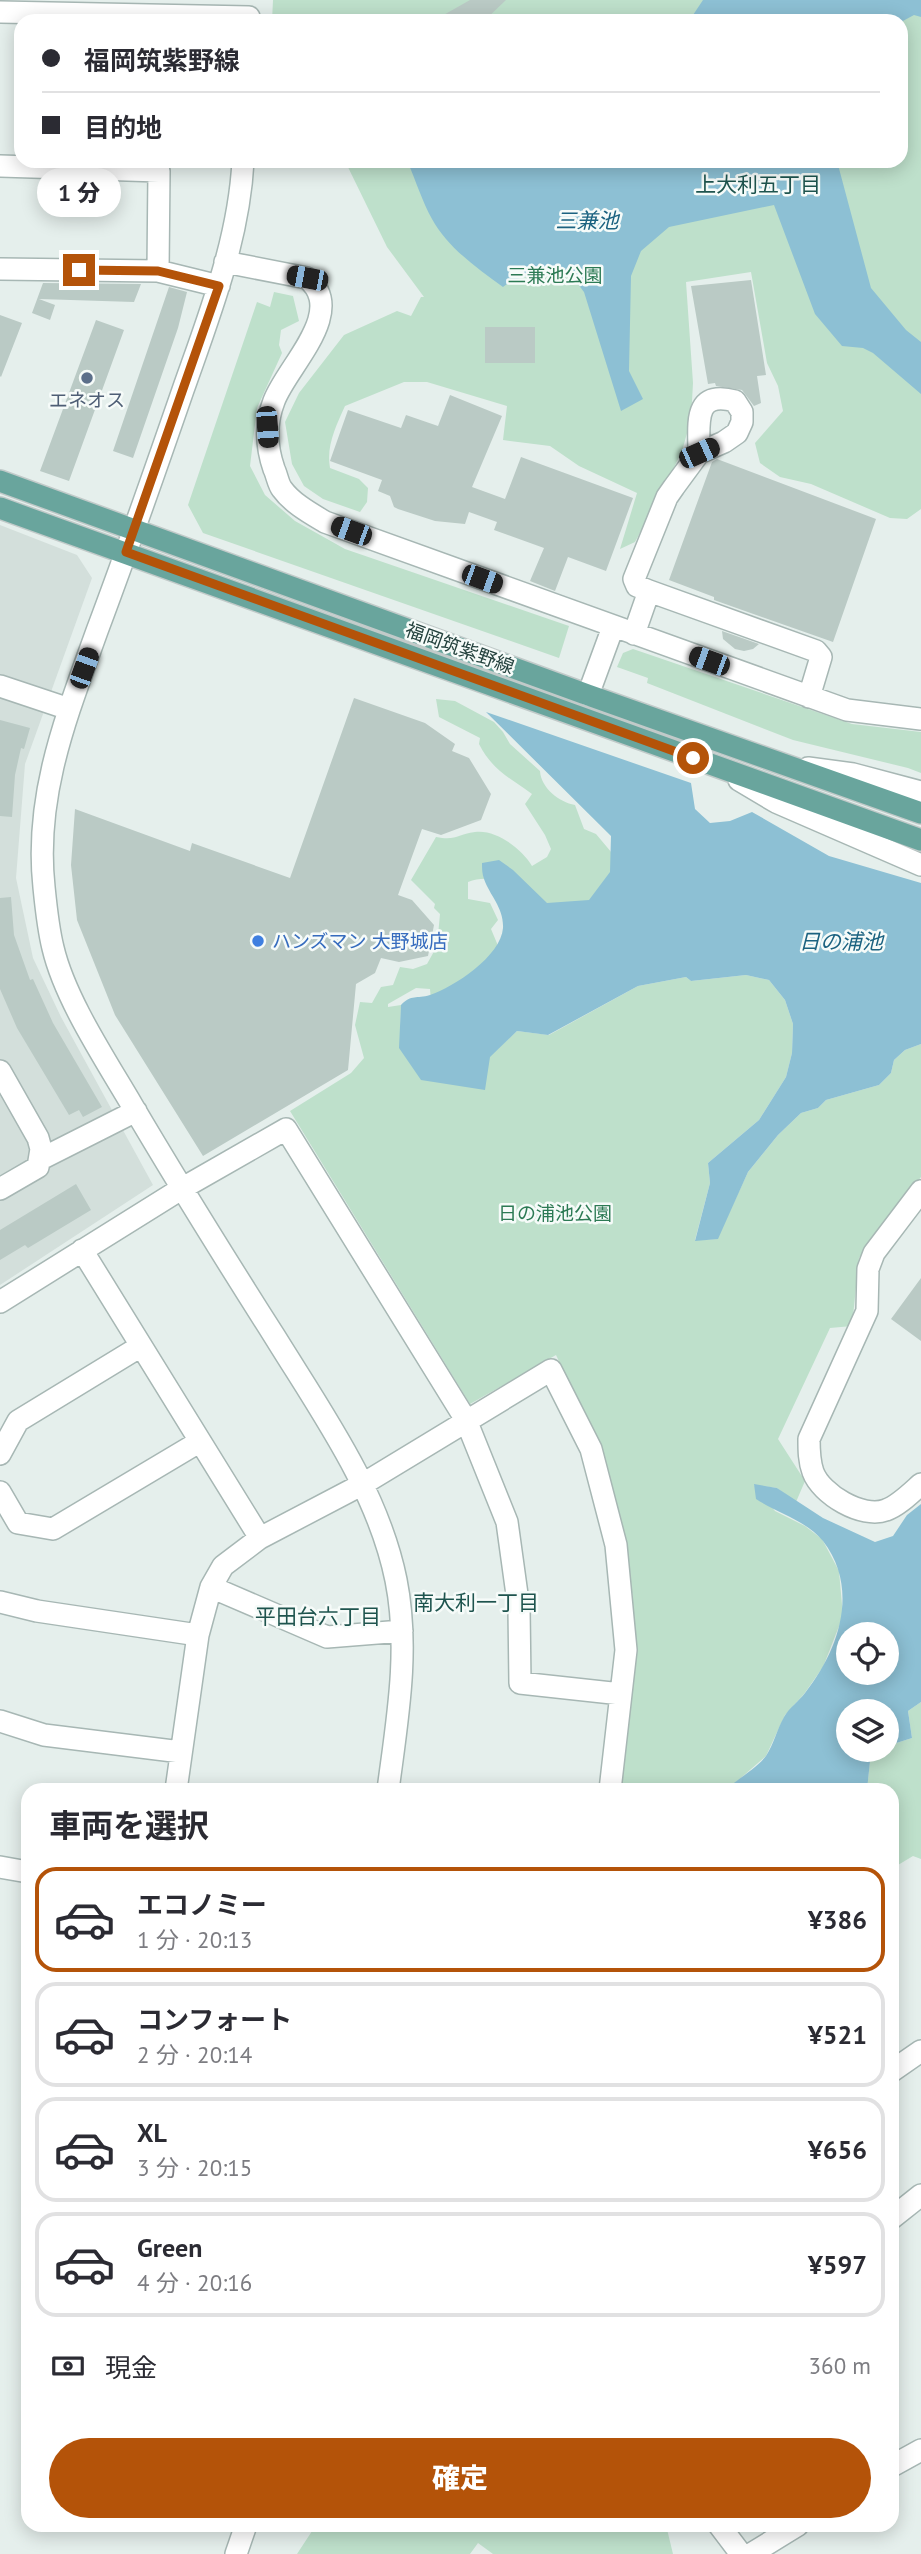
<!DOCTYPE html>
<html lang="ja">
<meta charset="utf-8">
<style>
body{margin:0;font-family:"PT Sans","Noto Sans JP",sans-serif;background:#f7f7f7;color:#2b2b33;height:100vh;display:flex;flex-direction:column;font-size:26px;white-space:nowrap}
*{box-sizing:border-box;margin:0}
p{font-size:23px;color:#7c7c81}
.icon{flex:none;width:38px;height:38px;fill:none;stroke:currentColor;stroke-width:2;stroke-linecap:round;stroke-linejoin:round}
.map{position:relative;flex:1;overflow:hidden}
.details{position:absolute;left:21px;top:1783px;width:878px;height:749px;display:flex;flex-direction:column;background:#fff;border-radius:21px;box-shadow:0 4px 18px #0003}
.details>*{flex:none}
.banner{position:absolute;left:14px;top:14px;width:894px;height:154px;border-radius:21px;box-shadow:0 4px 18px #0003;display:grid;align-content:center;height:154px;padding:0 28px;background:#fff}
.buttons{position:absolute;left:836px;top:1622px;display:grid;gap:14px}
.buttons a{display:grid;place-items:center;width:63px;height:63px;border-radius:50%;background:#fff;box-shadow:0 4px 18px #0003;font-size:35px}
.end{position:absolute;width:32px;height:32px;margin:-16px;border:9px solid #b45309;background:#fff;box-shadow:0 0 0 4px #fff}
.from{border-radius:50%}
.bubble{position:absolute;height:49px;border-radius:24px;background:#fff;box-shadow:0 4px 18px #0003;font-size:23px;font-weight:800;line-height:49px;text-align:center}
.car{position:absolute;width:21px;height:42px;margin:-21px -10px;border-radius:9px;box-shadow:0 0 5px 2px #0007;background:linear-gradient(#222 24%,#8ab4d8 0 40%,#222 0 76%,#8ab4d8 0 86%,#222 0)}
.banner b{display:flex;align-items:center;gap:24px;height:66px;font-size:26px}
.banner b+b{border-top:2px solid #e1e1e2}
.banner i{width:18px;height:18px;background:#2b2b33}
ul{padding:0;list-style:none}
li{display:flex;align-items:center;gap:21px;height:105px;margin:0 14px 10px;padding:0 14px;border:4px solid #e1e1e2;border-radius:21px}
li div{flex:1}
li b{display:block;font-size:26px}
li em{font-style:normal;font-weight:800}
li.active{border-color:#b45309}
li>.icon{width:63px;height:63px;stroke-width:1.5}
h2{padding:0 28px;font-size:32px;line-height:84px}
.pay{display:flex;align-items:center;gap:18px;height:77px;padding:0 28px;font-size:26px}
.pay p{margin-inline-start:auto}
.action{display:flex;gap:14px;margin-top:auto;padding:14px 28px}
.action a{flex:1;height:80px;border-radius:42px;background:#b45309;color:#fff;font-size:28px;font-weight:800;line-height:80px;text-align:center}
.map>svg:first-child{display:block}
.built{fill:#d3dfdb}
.green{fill:#bee0cb}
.water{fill:#8dc0d4;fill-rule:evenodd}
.building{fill:#bacac5}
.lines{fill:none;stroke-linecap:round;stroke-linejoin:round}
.minor-casing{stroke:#a7b7b4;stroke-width:24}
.major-casing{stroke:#c1cac9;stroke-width:24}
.minor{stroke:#fff;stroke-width:21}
.major{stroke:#69a59d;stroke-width:21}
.route{stroke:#b45309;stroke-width:9}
.service-dot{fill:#5c6f8a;stroke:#f6fbf9;stroke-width:2.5}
.shop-dot{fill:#3f7fe0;stroke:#f6fbf9;stroke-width:2.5}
.labels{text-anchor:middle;stroke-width:5;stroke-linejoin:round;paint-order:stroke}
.park-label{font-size:19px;fill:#2c7a54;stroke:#f6fbf9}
.service-label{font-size:19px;fill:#4e5e75;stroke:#f6fbf9}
.street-label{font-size:19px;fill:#23413d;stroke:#f6fbf9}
.shop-label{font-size:19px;fill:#366cbe;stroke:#f6fbf9;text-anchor:start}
.neighbourhood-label{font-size:21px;fill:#1e544e;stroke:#f6fbf9}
.water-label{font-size:21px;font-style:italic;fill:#1b6280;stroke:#f6fbf9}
</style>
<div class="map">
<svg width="921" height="2554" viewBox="0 0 921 2554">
<rect width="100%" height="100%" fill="#e5efec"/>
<path class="built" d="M0,525L77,555L92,578L25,764L16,878L33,958L61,1017L153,1185L0,1285Z"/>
<path class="green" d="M273,0H921V509L907,519L890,518L811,484L780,477L760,463L755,443L783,411L778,386L767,363L751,272L686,282L693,383L691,419L682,451L660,496L635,542L620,549L637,493L579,466L550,446L503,440L507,406L427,382H404L345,406C336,426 326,446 330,468L359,479L368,488L367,502L360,512L323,499L304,486L292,464L285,422L299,393L344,335L397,311L411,316L421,297H424L387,247L345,161H901V21H272Z
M274,292L293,296L299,321L281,330L279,345L282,353L257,408L250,466L265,495L295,521L345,549L569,626L559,658L203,533L188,505L257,302L270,307Z
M633,649L852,724L921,732V773L908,768L793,740L647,683L648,678L617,667L623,653Z
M436,699L455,701L494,722L503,732L510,744L540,771C541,788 559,802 575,805L584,829L596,834L617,859L601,896L563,919C536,901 502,868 468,882V899L490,903L498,920L491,929L504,960L431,1001L430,989L416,988L388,1004V1007L401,1005L400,1048L489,1057L517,1031L549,1035L638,986L686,977L691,981L746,975L769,980L785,1000L793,1024L792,1053L786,1077L759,1120L708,1163L710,1183L695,1240L717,1239L748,1172L778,1135L801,1113L818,1108L826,1100L879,1085L891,1073L894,1060L905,1050L921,1044V1177L859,1258L852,1326L830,1328L778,1439L805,1481L796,1502L777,1488L754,1485L775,1511L805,1526L822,1539L839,1571L843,1616L823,1667L804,1694L785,1715L766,1756L727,1790H621L630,1696L633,1598L619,1524L597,1441L556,1355L470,1404L290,1111L351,1073L364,1058L355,1025L360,1002L372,1003L381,987L393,985L400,967L413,969L427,964L437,946L440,914L434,908L435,904L411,880L436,837C457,841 457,834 475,832C496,829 522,849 532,866L547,857L551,849L545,835L525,804L532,794C509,777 493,771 479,744L480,738L439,717Z
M921,1702V1859L913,1856L893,1868L892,1790H867L871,1751L887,1750V1746L912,1738L908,1711Z
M316,2525H666L673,2554H493L478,2543L470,2554H297Z"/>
<path class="water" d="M703,0H921V17L914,15L901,22L689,21Z
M492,161H837L871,288L906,330L921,342V394L873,353L863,348L842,346L815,314L774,205L669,227L641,251L631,276L629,371L643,399L621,411L584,292C581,288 577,282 573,279C553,267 521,274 503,287C477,268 448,248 432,219C422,201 416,181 408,163H459L473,168Z
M486,712L691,783L695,809L710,823L730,821L752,812L829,856L921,883V1044L905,1050L894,1060L891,1073L879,1085L826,1100L818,1108L801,1113L778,1135L748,1172L718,1239L695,1241L710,1183L708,1163L759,1120L786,1077L792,1053L793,1024L785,1000L769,980L746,975L691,981L686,977L638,986L548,1035L517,1031L490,1057L485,1090L421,1080L399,1048L401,1005C412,994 416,999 430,995C454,987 501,956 503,928C504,908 490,896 484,879C482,874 482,868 482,863L499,860L513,870L547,903L589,900L610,872L611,836Z
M754,1484L777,1488L823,1518L875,1542L893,1536L907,1515L921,1504V1702L908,1711L912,1738L887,1746V1712H849V1750H875L871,1752L867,1790H726C738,1778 756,1769 766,1756C774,1744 777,1729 784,1717C789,1708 799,1701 805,1693C839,1650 860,1589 823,1541C807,1521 777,1513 756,1499ZM887,1634V1673H849V1634Z"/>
<path class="building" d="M470,0H506L484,21H433Z
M751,280L766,375L757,376L761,403L754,406L742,390L716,386L715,383L708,384L691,286Z
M43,283L141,284L134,302L39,299L55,305L50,320L32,313Z
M169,287L187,292L178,328L133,458L113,451Z
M0,315L22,323L1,377L0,376Z
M96,320L124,330L69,481L40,471Z
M485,327H535V363H485Z
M450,395L502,416L472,487L505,499L521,457L633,498L606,571L568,557L555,591L530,581L544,548L494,530L497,522L469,512L465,524L435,521L398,509L394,507L390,496L378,491L382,480L330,461L348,410L401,428L406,415L438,426Z
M717,459L876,519L833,642L714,600V597L669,580L712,462Z
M722,631L759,644L753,649L744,651L735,649L723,639Z
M354,698L425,723L455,744L452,751L469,758L491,794L481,820L441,835L422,829L398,895L412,900L434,925L428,956L399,962L381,958L375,973L356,984L348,1070L203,1156L115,1015L77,920L71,865L75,809L190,851L192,843L290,878Z
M0,720L30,728L24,749L21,748L15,775L12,817L0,816Z
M11,897L14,935L30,980L33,979L53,1023L102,1107L83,1117L79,1110L69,1115L17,1028L0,989V898Z
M76,1184L91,1210L28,1248L25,1245L0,1260V1230Z
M921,1278V1341L891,1319Z"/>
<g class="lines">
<g class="minor-casing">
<path id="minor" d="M0,12L249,17
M243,161C239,240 209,316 183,390C155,471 127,551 97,631C67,715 34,795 44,887C46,907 48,928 53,948C65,999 105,1059 132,1105C178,1183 226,1260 275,1337C322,1413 378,1491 396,1580C410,1650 397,1721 388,1790
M0,166L159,171L158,271
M225,262L307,278C348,312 287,366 274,401C265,424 266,446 274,469C277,475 278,484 282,489C292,503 310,513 325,522L847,710L921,719
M0,269L158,271L219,286
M649,591L637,586L634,579L667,497L674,487L699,453L724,442L737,433L742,422V412L735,401C693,390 699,423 699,453
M634,634L649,591L816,651L821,657L809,697
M0,686L69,709
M588,695L613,627
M808,768L853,774L921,792
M739,780L776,802L921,865
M0,1071L38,1138L41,1149L38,1167L0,1189
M41,1159L136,1111
M921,1191L874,1253L868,1269L867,1311L809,1439C809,1450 809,1461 813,1472C821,1494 862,1519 886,1510C898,1506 911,1493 921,1484
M82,1250L260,1538
M0,1302L181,1189L286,1129L466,1420L507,1522L519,1609L520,1683L621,1694
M0,1454L18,1421L141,1346
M0,1492L18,1523L53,1529L199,1442
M211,1587L327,1637L402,1631
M0,1602L37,1611L198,1635
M0,1721L44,1735L181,1752
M176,1790L198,1635L211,1587L223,1566L260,1538L363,1484L551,1370L591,1449L616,1545L626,1650L610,1790
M0,1867L28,1872
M892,2071L921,2051
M892,2218L921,2195
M892,2466L921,2450
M719,2525L741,2554
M236,2554L246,2525
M751,2554L798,2525"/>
</g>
<g class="major-casing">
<path id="major" d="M0,481L588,695L921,813
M0,508L921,840"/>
</g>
<use href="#minor" class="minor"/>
<use href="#major" class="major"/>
</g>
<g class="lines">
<path class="route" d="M79,270L158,271L219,286L126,552L693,758"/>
</g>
<circle class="service-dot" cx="87" cy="378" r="7"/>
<circle class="shop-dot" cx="258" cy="941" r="7"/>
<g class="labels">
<g class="park-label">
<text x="555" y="282">三兼池公園</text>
<text x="555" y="1220">日の浦池公園</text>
</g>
<g class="service-label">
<text x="87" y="407">エネオス</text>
</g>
<g class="street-label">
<text transform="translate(460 648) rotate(20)" y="7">福岡筑紫野線</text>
</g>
<g class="shop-label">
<text x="272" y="948">ハンズマン 大野城店</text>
</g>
<g class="neighbourhood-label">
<text x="758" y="192">上大利五丁目</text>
<text x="476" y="1610">南大利一丁目</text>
<text x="318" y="1624">平田台六丁目</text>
</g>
<g class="water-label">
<text x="587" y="228">三兼池</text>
<text x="841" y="949">日の浦池</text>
</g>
</g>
</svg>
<div class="buttons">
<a><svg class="icon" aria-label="locate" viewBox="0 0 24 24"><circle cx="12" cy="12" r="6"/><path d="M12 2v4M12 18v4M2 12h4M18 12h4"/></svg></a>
<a><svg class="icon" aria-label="layers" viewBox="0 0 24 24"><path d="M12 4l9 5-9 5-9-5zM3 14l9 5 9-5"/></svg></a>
</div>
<i class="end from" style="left:693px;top:758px"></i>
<i class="end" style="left:79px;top:270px"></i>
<div class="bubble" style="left:37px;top:168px;width:84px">1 分</div>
<i class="car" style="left:307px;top:278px;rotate:281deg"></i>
<i class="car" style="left:267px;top:427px;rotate:176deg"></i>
<i class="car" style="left:699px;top:453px;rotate:66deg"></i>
<i class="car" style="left:351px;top:531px;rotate:290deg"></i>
<i class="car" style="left:482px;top:579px;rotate:110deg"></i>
<i class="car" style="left:709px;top:661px;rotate:290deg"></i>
<i class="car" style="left:84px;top:668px;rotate:20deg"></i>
<div class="banner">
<b><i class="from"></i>福岡筑紫野線</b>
<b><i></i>目的地</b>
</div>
<section class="details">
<h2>車両を選択</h2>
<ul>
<li class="active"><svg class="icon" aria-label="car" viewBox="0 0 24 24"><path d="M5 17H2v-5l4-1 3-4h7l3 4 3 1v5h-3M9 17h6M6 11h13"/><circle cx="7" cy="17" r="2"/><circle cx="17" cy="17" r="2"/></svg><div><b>エコノミー</b><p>1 分 · 20:13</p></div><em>¥386</em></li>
<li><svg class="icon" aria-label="car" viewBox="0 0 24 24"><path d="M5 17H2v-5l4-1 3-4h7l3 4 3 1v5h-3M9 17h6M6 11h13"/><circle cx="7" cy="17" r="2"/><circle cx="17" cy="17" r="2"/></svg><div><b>コンフォート</b><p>2 分 · 20:14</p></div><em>¥521</em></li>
<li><svg class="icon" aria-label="car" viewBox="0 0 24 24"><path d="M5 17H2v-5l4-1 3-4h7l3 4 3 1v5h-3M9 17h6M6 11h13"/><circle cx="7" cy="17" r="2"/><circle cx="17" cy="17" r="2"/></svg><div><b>XL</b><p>3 分 · 20:15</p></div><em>¥656</em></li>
<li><svg class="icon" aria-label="car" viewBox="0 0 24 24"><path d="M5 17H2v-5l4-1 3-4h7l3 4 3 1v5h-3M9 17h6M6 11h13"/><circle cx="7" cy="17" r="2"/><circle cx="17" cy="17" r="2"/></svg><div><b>Green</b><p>4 分 · 20:16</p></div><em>¥597</em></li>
</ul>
<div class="pay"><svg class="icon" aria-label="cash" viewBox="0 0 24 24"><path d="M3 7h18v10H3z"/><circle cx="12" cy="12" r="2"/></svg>現金<p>360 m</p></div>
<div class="action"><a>確定</a></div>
</section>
</div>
